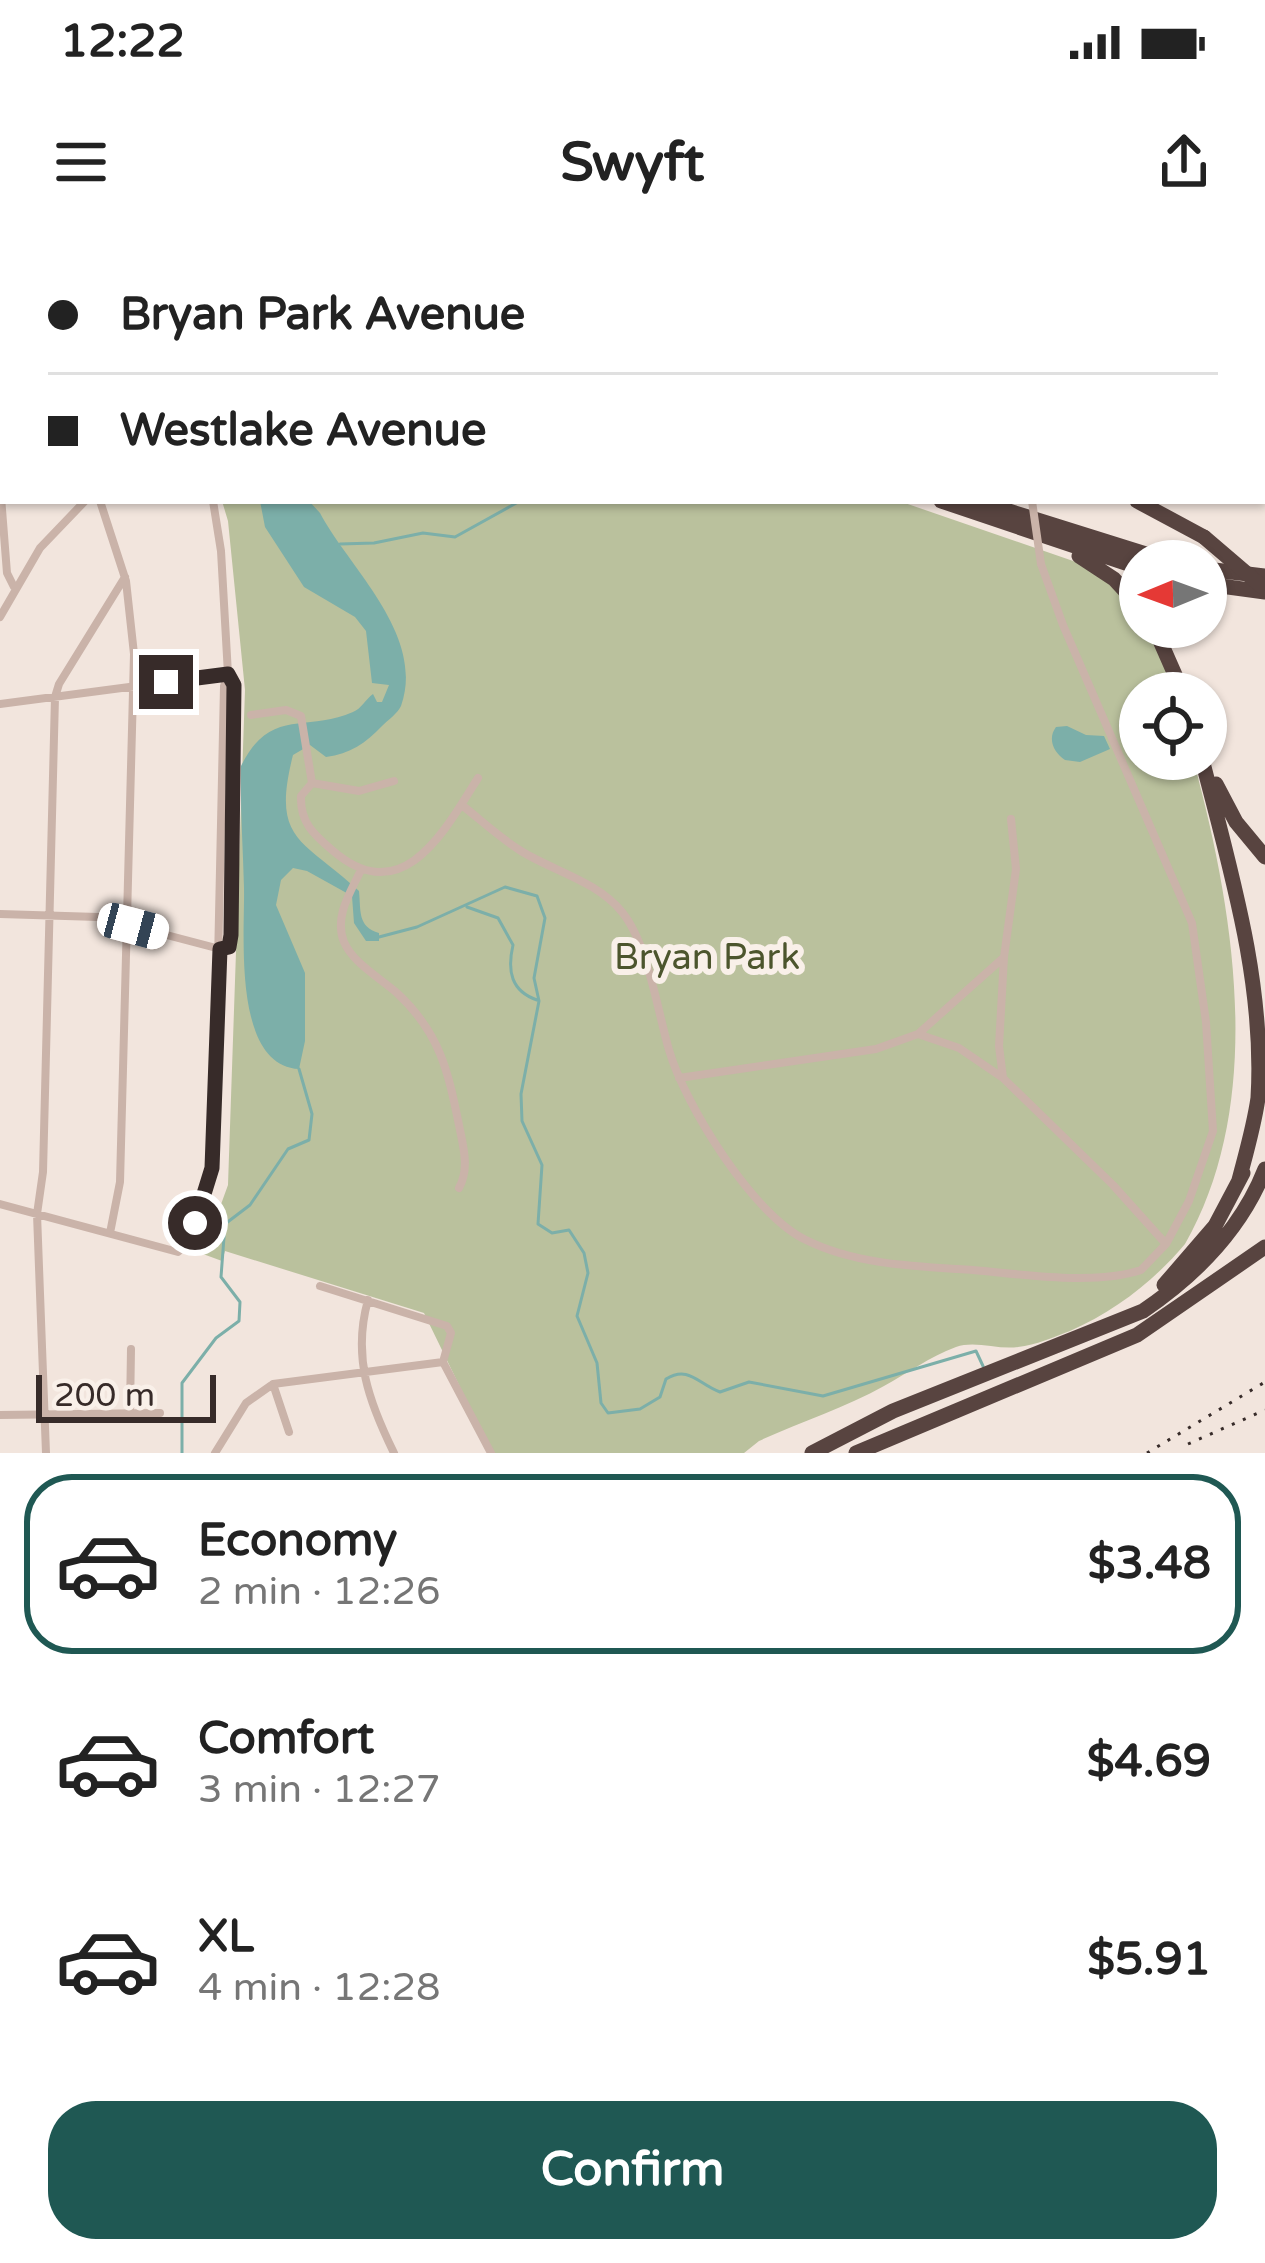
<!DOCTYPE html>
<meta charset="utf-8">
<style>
body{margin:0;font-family:"Varela Round",sans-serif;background:#f2f2f2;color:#222;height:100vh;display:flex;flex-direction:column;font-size:45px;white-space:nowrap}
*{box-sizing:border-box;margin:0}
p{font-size:39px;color:#767676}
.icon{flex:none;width:66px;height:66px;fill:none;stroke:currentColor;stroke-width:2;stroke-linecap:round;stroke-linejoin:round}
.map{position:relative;height:1213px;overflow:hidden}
.details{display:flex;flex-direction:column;background:#fff;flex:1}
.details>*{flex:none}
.guide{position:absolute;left:0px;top:0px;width:1266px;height:264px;box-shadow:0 3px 9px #0004;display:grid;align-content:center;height:264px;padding:0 48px;background:#fff}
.needle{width:78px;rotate:269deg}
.buttons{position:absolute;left:1119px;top:300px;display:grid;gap:24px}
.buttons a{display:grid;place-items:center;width:108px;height:108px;border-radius:50%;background:#fff;box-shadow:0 3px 9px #0004;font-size:60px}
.scale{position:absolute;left:36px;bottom:30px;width:180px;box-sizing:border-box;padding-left:12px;border:6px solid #372b29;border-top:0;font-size:33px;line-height:42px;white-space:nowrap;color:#372b29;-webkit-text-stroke:9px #f9f0e9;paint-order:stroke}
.end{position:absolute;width:54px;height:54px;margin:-27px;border:15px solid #372b29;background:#fff;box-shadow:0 0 0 6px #fff}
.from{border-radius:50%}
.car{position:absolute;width:36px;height:72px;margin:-36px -18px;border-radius:15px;box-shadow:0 0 9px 3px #0007;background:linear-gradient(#fff 24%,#345 0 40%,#fff 0 76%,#345 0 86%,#fff 0)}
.guide b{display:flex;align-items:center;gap:42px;height:114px;font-size:45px}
.guide b+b{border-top:3px solid #e0e0e0}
.guide i{width:30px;height:30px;background:#222}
ul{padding:21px 0 0;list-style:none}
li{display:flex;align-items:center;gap:36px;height:180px;margin:0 24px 18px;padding:0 24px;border:6px solid transparent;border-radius:48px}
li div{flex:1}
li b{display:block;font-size:45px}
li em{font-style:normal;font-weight:700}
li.active{border-color:#1f5853}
li>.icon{width:108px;height:108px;stroke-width:1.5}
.primary-button{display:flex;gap:24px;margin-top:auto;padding:24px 48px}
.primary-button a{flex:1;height:138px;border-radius:48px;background:#1f5853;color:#fff;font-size:48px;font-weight:700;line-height:138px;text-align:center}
.status{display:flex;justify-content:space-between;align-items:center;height:84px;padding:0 60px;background:#fff;direction:ltr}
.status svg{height:33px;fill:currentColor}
header{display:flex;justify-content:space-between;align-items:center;height:156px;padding:0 48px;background:#fff;font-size:54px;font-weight:700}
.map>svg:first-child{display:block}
.green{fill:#bac19d}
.water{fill:#7cafa9}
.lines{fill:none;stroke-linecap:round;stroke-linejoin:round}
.stream{stroke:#7cafa9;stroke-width:3}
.river{stroke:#7cafa9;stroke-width:10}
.minor{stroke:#cab3a9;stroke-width:8}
.major{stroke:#79605a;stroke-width:12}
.highway{stroke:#584440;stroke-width:15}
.rail{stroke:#372b29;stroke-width:3;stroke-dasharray:3 9;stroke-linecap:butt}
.minor-bridge{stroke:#cab3a9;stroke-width:8}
.highway-bridge{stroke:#584440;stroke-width:15}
.route{stroke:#372b29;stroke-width:15}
.labels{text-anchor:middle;stroke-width:12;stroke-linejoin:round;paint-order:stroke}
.park-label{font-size:36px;fill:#4c552d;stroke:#f9f0e9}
</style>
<div class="status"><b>12:22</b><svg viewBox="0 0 49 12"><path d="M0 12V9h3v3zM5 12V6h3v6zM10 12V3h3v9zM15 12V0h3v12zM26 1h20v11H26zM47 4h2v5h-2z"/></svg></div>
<header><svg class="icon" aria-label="menu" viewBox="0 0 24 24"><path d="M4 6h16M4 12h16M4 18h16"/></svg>Swyft<svg class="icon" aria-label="share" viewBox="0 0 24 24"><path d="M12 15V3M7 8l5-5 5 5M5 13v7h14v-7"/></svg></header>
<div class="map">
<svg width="1265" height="1213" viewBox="0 0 1265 1213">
<rect width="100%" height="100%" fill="#f2e5dd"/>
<path class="green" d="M222,261H899L1076,322L1105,340L1140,375V387H1148L1175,453H1140V519H1193C1236,676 1265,864 1185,1004C1154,1041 1115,1071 1070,1091C1054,1097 1036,1105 1018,1107C998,1110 975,1100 956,1107C929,1117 908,1133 884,1146C845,1168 800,1182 759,1201L744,1213H492L424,1073L225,1011L222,1021L203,1014L228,945L245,450L228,281Z"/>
<path class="water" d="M260,261H309L320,273C349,328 426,395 401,466C398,473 388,480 382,486C366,503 350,514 326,517L310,505L293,515C271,602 302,598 359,651C361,670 357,687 379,693V701H366L354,683L352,656L307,631L293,628L281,640L276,665L305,733V801L299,829C232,825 245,694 244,648C243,607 240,567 241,526C270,467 305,493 353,472C361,469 366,459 373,454L377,462H382L389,445L372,443L366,391L355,377L304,347L265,287Z
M1067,486L1086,495L1104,496L1110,509L1080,522L1065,520C1054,513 1047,499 1056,487Z"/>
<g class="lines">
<path class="stream" d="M340,304L374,303L423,293L455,297L520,261
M467,667L498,678L513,705C507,731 511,751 537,760
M379,697L417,687L505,647L537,656L545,678L534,738L539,761L521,854L522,881L542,925L538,984L552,993L569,990L584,1013L588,1033L577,1076L597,1123L601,1163L608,1173L640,1169L660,1157L666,1139C689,1125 698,1144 720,1152L749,1142L823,1156L976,1111L983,1126
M182,1213V1143L216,1098L239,1081L240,1062L221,1037L225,984L250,965L288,909L309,900L312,874L299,829"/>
<path class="river" d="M184,0L185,3"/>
<path class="minor" d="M451,0L452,3
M1006,0V3
M0,25L3,24
M0,244L7,333L14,347
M100,261L126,341L134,414L120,942L110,993
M0,377L40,308L85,261
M0,464L228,434
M251,475L286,470L301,476L312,543
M312,543L301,556C300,582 313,594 332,610C402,671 444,592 478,538
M312,543L359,551L394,541
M463,566C482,581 500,598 521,611C553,631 597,641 622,672C648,704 657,769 669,810C685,865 753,975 806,1000C852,1023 907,1026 958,1029C1011,1032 1090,1047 1141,1030L1166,1004
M1011,579L1016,629L1004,717L999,806L1003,838L1113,945L1166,1004L1189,961L1213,891L1206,782L1192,683L1063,385L1041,324
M360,632C350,653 334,677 344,702C353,723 380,738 397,753C440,793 448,831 459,885C463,906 470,928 459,948
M0,674L98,677L220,709
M220,709L229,707L231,695L233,438L228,434
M918,794L1002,719
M679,838L876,809L918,794L959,808L1003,838
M0,964L178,1012L188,1004L210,941L214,905L224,446L228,434L221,311L213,261
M320,1046L447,1086L451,1093L443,1122L491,1213
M368,1060C352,1117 369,1162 394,1213
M273,1144L289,1192
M130,1172L131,1109
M0,1175L160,1173
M46,1213L37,974L43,932L55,457L59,444L125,337
M215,1213L246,1163L273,1144L443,1122"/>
<path class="major" d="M663,3L671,0
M690,3L698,0
M0,126H3
M0,138H3"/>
<path class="highway" d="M263,0L267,3
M296,0L301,3
M335,0L337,3
M441,0L443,3
M941,261L1140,328
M977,261L1168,321
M1137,261L1204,297
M1079,316L1114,339L1140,367
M1206,329L1265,336
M1206,344L1265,352
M1154,387L1183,453
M1202,519C1230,629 1265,743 1258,858C1254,886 1246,913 1239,940
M1216,544L1236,582L1265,617
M1164,1045L1215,986L1243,933
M812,1213L893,1171L1143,1071C1196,1035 1241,990 1265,929
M856,1213L1137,1095L1265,1007"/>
<path class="rail" d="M1188,1204L1265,1170
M1147,1213L1265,1142"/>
<path class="minor-bridge" d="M1032,261L1041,324"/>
<path class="highway-bridge" d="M1204,297L1265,349"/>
</g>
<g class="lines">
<path class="route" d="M166,442L228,434L234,445L231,695L229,707L220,709L212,928L195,983"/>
</g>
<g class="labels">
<g class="park-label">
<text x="707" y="729">Bryan Park</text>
</g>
</g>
</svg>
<div class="buttons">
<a><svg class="needle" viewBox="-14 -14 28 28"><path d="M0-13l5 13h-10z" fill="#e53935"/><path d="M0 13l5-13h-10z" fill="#767676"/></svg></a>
<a><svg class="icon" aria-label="locate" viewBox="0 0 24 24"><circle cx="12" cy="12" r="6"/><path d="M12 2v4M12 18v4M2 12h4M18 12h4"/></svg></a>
</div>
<div class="scale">200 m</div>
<i class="end from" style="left:195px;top:983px"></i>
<i class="end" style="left:166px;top:442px"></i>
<i class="car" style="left:133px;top:686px;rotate:105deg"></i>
<div class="guide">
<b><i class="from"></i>Bryan Park Avenue</b>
<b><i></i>Westlake Avenue</b>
</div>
</div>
<section class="details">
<ul>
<li class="active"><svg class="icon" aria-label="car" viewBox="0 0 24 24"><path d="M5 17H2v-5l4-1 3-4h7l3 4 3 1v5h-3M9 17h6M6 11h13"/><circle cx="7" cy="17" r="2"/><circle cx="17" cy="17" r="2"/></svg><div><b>Economy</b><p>2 min · 12:26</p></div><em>$3.48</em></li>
<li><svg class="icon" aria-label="car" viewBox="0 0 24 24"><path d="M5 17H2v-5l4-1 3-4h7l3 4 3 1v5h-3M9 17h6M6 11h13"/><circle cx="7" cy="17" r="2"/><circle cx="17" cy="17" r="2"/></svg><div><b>Comfort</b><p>3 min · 12:27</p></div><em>$4.69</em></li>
<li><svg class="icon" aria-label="car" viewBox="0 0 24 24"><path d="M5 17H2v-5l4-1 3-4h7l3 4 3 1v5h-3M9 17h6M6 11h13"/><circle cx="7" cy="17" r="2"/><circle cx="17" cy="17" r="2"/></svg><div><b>XL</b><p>4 min · 12:28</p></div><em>$5.91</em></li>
</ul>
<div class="primary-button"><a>Confirm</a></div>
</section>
